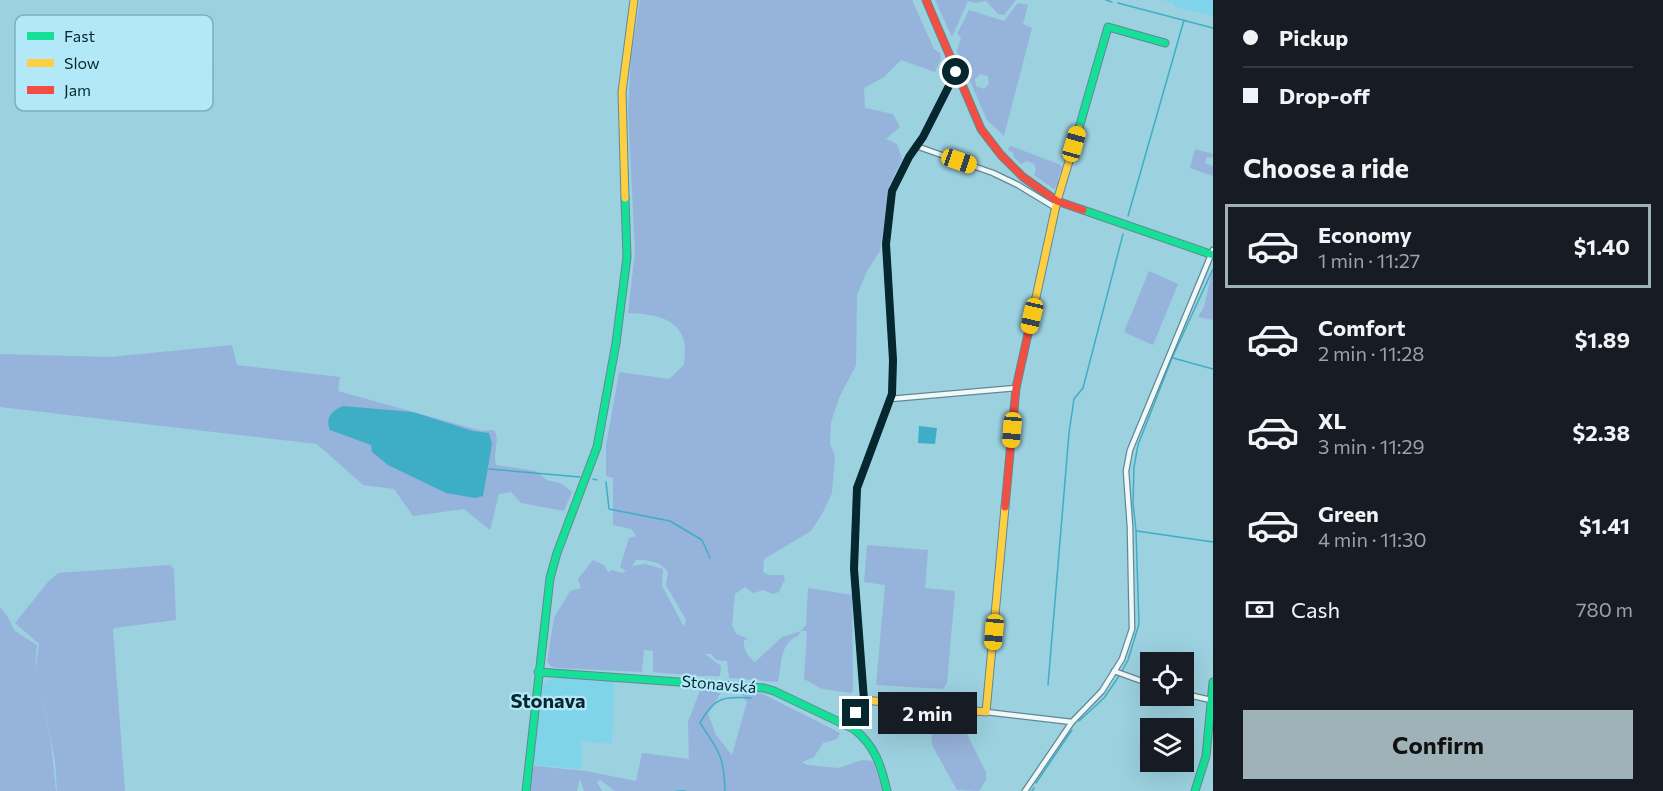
<!DOCTYPE html>
<meta charset="utf-8">
<style>
body{margin:0;font-family:Commissioner,sans-serif;background:#242831;color:#f1f3f6;height:100vh;display:flex;flex-direction:column;font-size:22px;white-space:nowrap}
*{box-sizing:border-box;margin:0}
p{font-size:20px;color:#9ea1a6}
.icon{flex:none;width:33px;height:33px;fill:none;stroke:currentColor;stroke-width:2;stroke-linecap:round;stroke-linejoin:round}
.map{position:relative;flex:1;overflow:hidden}
.panel{display:flex;flex-direction:column;background:#171b24;width:450px}
.panel>*{flex:none}
.banner{display:grid;align-content:center;height:132px;padding:0 30px;background:#171b24}
.tools{position:absolute;left:1140px;top:652px;display:grid;gap:12px}
.tools a{display:grid;place-items:center;width:54px;height:54px;border-radius:0px;background:#171b24;box-shadow:0 6px 24px #0002;font-size:30px}
.end{position:absolute;width:27px;height:27px;margin:-14px;border:8px solid #07272f;background:#fff;box-shadow:0 0 0 3px #fff}
.from{border-radius:50%}
.bubble{position:absolute;height:42px;border-radius:0px;background:#171b24;box-shadow:0 6px 24px #0002;font-size:20px;font-weight:700;line-height:42px;text-align:center}
.car{position:absolute;width:18px;height:36px;margin:-18px -9px;border-radius:8px;box-shadow:0 0 4px 2px #0007;background:linear-gradient(#f5c518 24%,#345 0 40%,#f5c518 0 76%,#345 0 86%,#f5c518 0)}
.banner b{display:flex;align-items:center;gap:21px;height:57px;font-size:22px}
.banner b+b{border-top:2px solid #363941}
.banner i{width:15px;height:15px;background:#f1f3f6}
ul{padding:0;list-style:none}
li{display:flex;align-items:center;gap:18px;height:84px;margin:0 12px 9px;padding:0 18px;border:3px solid transparent;border-radius:0px}
li div{flex:1}
li b{display:block;font-size:22px}
li em{font-style:normal;font-weight:700}
li.active{border-color:#9fb2b8}
li>.icon{width:54px;height:54px;stroke-width:1.5}
h2{padding:0 30px;font-size:27px;line-height:72px}
.pay{display:flex;align-items:center;gap:15px;height:66px;padding:0 30px;font-size:22px}
.pay p{margin-inline-start:auto}
.action{display:flex;gap:12px;margin-top:auto;padding:12px 30px}
.action a{flex:1;height:69px;border-radius:0px;background:#9fb2b8;color:#111;font-size:24px;font-weight:700;line-height:69px;text-align:center}
main{display:flex;flex:1;min-height:0}
.map>svg:first-child{display:block}
.built{fill:#7fd4ea}
.green{fill:#96b3db;fill-rule:evenodd}
.water{fill:#3eaec6}
.lines{fill:none;stroke-linecap:round;stroke-linejoin:round}
.stream{stroke:#3eaec6;stroke-width:1.5}
.street-casing{stroke:#618993;stroke-width:7}
.fast-casing{stroke:#618993;stroke-width:9}
.slow-casing{stroke:#618993;stroke-width:9}
.jam-casing{stroke:#618993;stroke-width:9}
.street{stroke:#f0f8fa;stroke-width:4.5}
.fast{stroke:#16e098;stroke-width:7}
.slow{stroke:#ffcf43;stroke-width:7}
.jam{stroke:#f24e42;stroke-width:7}
.route{stroke:#07272f;stroke-width:8}
.labels{text-anchor:middle;stroke-width:4.5;stroke-linejoin:round;paint-order:stroke}
.street-label{font-size:16px;fill:#07272f;stroke:#b2e8f7}
.quarter-label{font-size:20px;font-weight:bold;fill:#07272f;stroke:#b2e8f7}
.key{fill:#b2e8f7;stroke:#7faebb;stroke-width:1.5}
.key-label{font-size:16px;fill:#07272f}
</style>
<main>
<div class="map">
<svg width="1213" height="791" viewBox="0 0 1213 791">
<rect width="100%" height="100%" fill="#9cd1df"/>
<path class="built" d="M1161,0H1213V16L1175,7L1173,3Z
M562,677L614,681L612,744L582,741L581,769L533,765L543,687L547,681Z"/>
<path class="green" d="M640,0H912L934,49L940,53L941,59L935,72L901,60L884,77L864,88L865,108L893,114L900,127L886,139L897,144L902,159L889,186L880,251L867,271L857,295L856,365L839,398L831,422L830,444L835,456L832,493L822,514L811,531L764,559L763,572L769,575H783L785,579L779,592L772,594L764,590L753,593L745,587L735,594L732,625L736,634L749,639L744,640C743,649 748,657 755,662L782,637L801,631L806,625L808,588L852,595L853,691L851,693L822,689L804,679L807,631H801L798,636C779,643 782,666 778,682L729,678L727,661L716,660L711,654H705L721,666L720,676H698L653,672V651L644,650L642,672L559,668L552,667L547,662L554,618L570,591L581,588L578,579L593,560L604,565L608,572L612,570L622,573L626,571L620,567L629,538L636,536L631,529L613,525V478L606,476V446L619,372L669,379L684,365C684,358 686,348 684,341C678,316 649,314 628,313L635,252L628,110L631,55ZM636,560C649,560 660,561 668,572L666,585L686,620L684,627L662,586L663,569L645,564L632,566Z
M935,0H1016L1004,15L998,14L986,1L974,3L968,1L952,37Z
M1018,3L1028,5L1023,24L1032,28L1004,136L987,120L957,51L961,37L957,34L969,10L1004,21ZM980,74L988,76L989,84L984,89L976,86L975,79Z
M209,21L214,79L96,94L87,83L77,38L88,31H97L98,36Z
M1011,146L1061,165L1062,168L1058,178L1059,182L1054,189L1034,175L1036,170L1034,164L1027,161L1021,164L1013,156V152L1009,151L1008,149Z
M1195,149L1213,154L1212,158L1207,157L1205,163L1213,166V176L1190,168Z
M1213,267V320L1198,317L1204,307Z
M1149,271L1178,284L1153,345L1124,332Z
M232,345L237,365L340,377L338,391L482,431L494,430C501,440 492,454 496,465L536,471L547,480L562,484L572,492L564,511L521,503L511,492L499,494L490,530L464,509L413,516L394,489L363,485L317,444L0,407V354L110,357Z
M867,545L928,550L925,588L955,591L947,683L943,689L876,685L885,585L864,582Z
M170,565L174,569L176,620L114,628L113,630L125,791H57L55,761L39,679L51,743L56,791H0V607L6,614L15,631L37,645L35,673L39,644L15,623L48,582L58,573Z
M701,688L722,691L708,714L716,735L732,755L747,702L739,691L763,694L840,733L837,739L823,743L814,757L802,762L807,765L839,768L862,760L873,761L883,791H615L600,780L597,782L602,791H584L580,779L577,791H530L532,769L535,766L586,771L636,781L642,753L689,759L688,722Z
M951,719L958,722L964,728L986,772V780L979,791L957,790L933,747C928,731 936,722 951,719Z"/>
<path class="water" d="M343,406L413,412L473,431L489,433L492,444L483,496L475,498L446,493L388,465L372,452L371,445L330,430C325,418 331,411 343,406Z
M919,426L937,428L935,444L918,443Z"/>
<g class="lines">
<path class="stream" d="M1106,0L1112,2
M1118,3L1213,28
M1128,216L1184,20
M1173,358L1213,369
M489,469L580,477
M593,479L597,480
M606,482L609,509L670,521L702,540L710,558
M1137,531L1213,542
M1122,671L1128,660L1139,624L1136,531L1133,503L1134,467L1138,445L1172,358L1213,269
M1048,685L1069,433L1074,399L1083,388L1123,234
M1079,721L1104,698L1119,676
M1036,783L1072,730
M677,791H685
M725,791C724,756 719,751 700,723C714,697 724,696 751,698
M1032,791L1034,788"/>
<g class="street-casing">
<path id="street" d="M916,146L993,173L1018,185L1056,208
M890,399L1016,388
M1114,671L1150,684
M1184,694L1211,700
M864,700L854,569L857,488L892,394L893,360L886,244L892,191L909,157L923,137L956,72
M986,712L1072,722
M1025,791L1072,722L1102,691L1122,659L1132,629L1130,527L1126,471L1130,450L1213,250"/>
</g>
<g class="fast-casing">
<path id="fast" d="M1079,128L1108,27L1165,43
M1083,210L1213,255
M538,672L764,688L774,691L854,729C875,746 881,765 887,791
M526,791L550,578L557,553L597,447L616,343L627,257L625,198
M1195,791L1206,756L1213,682"/>
</g>
<g class="slow-casing">
<path id="slow" d="M625,198L622,92L634,0
M1033,311L1057,201L1079,128
M848,726L864,700L986,712L1005,507"/>
</g>
<g class="jam-casing">
<path id="jam" d="M926,0L981,129L1001,155L1023,177L1057,201L1083,210
M1005,507L1016,388L1033,311"/>
</g>
<use href="#street" class="street"/>
<use href="#fast" class="fast"/>
<use href="#slow" class="slow"/>
<use href="#jam" class="jam"/>
</g>
<g class="lines">
<path class="route" d="M856,713L864,700L854,569L857,488L892,394L893,360L886,244L892,191L909,157L923,137L956,72"/>
</g>
<g class="labels">
<g class="street-label">
<text transform="translate(719 684) rotate(5)" y="6">Stonavská</text>
</g>
<g class="quarter-label">
<text x="548" y="708">Stonava</text>
</g>
</g>
<rect x="15" y="15" width="198" height="96" rx="9" class="key"/>
<rect x="27" y="32" width="27" height="8" fill="#16e098"/>
<rect x="27" y="59" width="27" height="8" fill="#ffcf43"/>
<rect x="27" y="86" width="27" height="8" fill="#f24e42"/>
<g class="key-label">
<text x="64" y="42">Fast</text>
<text x="64" y="69">Slow</text>
<text x="64" y="96">Jam</text>
</g>
</svg>
<div class="tools">
<a><svg class="icon" aria-label="locate" viewBox="0 0 24 24"><circle cx="12" cy="12" r="6"/><path d="M12 2v4M12 18v4M2 12h4M18 12h4"/></svg></a>
<a><svg class="icon" aria-label="layers" viewBox="0 0 24 24"><path d="M12 4l9 5-9 5-9-5zM3 14l9 5 9-5"/></svg></a>
</div>
<i class="end from" style="left:956px;top:72px"></i>
<i class="end" style="left:856px;top:713px"></i>
<div class="bubble" style="left:878px;top:692px;width:99px">2 min</div>
<i class="car" style="left:1074px;top:144px;rotate:16deg"></i>
<i class="car" style="left:959px;top:161px;rotate:109deg"></i>
<i class="car" style="left:1032px;top:316px;rotate:193deg"></i>
<i class="car" style="left:1012px;top:430px;rotate:185deg"></i>
<i class="car" style="left:994px;top:632px;rotate:185deg"></i>
</div>
<section class="panel">
<div class="banner">
<b><i class="from"></i>Pickup</b>
<b><i></i>Drop-off</b>
</div>
<h2>Choose a ride</h2>
<ul>
<li class="active"><svg class="icon" aria-label="car" viewBox="0 0 24 24"><path d="M5 17H2v-5l4-1 3-4h7l3 4 3 1v5h-3M9 17h6M6 11h13"/><circle cx="7" cy="17" r="2"/><circle cx="17" cy="17" r="2"/></svg><div><b>Economy</b><p>1 min · 11:27</p></div><em>$1.40</em></li>
<li><svg class="icon" aria-label="car" viewBox="0 0 24 24"><path d="M5 17H2v-5l4-1 3-4h7l3 4 3 1v5h-3M9 17h6M6 11h13"/><circle cx="7" cy="17" r="2"/><circle cx="17" cy="17" r="2"/></svg><div><b>Comfort</b><p>2 min · 11:28</p></div><em>$1.89</em></li>
<li><svg class="icon" aria-label="car" viewBox="0 0 24 24"><path d="M5 17H2v-5l4-1 3-4h7l3 4 3 1v5h-3M9 17h6M6 11h13"/><circle cx="7" cy="17" r="2"/><circle cx="17" cy="17" r="2"/></svg><div><b>XL</b><p>3 min · 11:29</p></div><em>$2.38</em></li>
<li><svg class="icon" aria-label="car" viewBox="0 0 24 24"><path d="M5 17H2v-5l4-1 3-4h7l3 4 3 1v5h-3M9 17h6M6 11h13"/><circle cx="7" cy="17" r="2"/><circle cx="17" cy="17" r="2"/></svg><div><b>Green</b><p>4 min · 11:30</p></div><em>$1.41</em></li>
</ul>
<div class="pay"><svg class="icon" aria-label="cash" viewBox="0 0 24 24"><path d="M3 7h18v10H3z"/><circle cx="12" cy="12" r="2"/></svg>Cash<p>780 m</p></div>
<div class="action"><a>Confirm</a></div>
</section>
</main>
